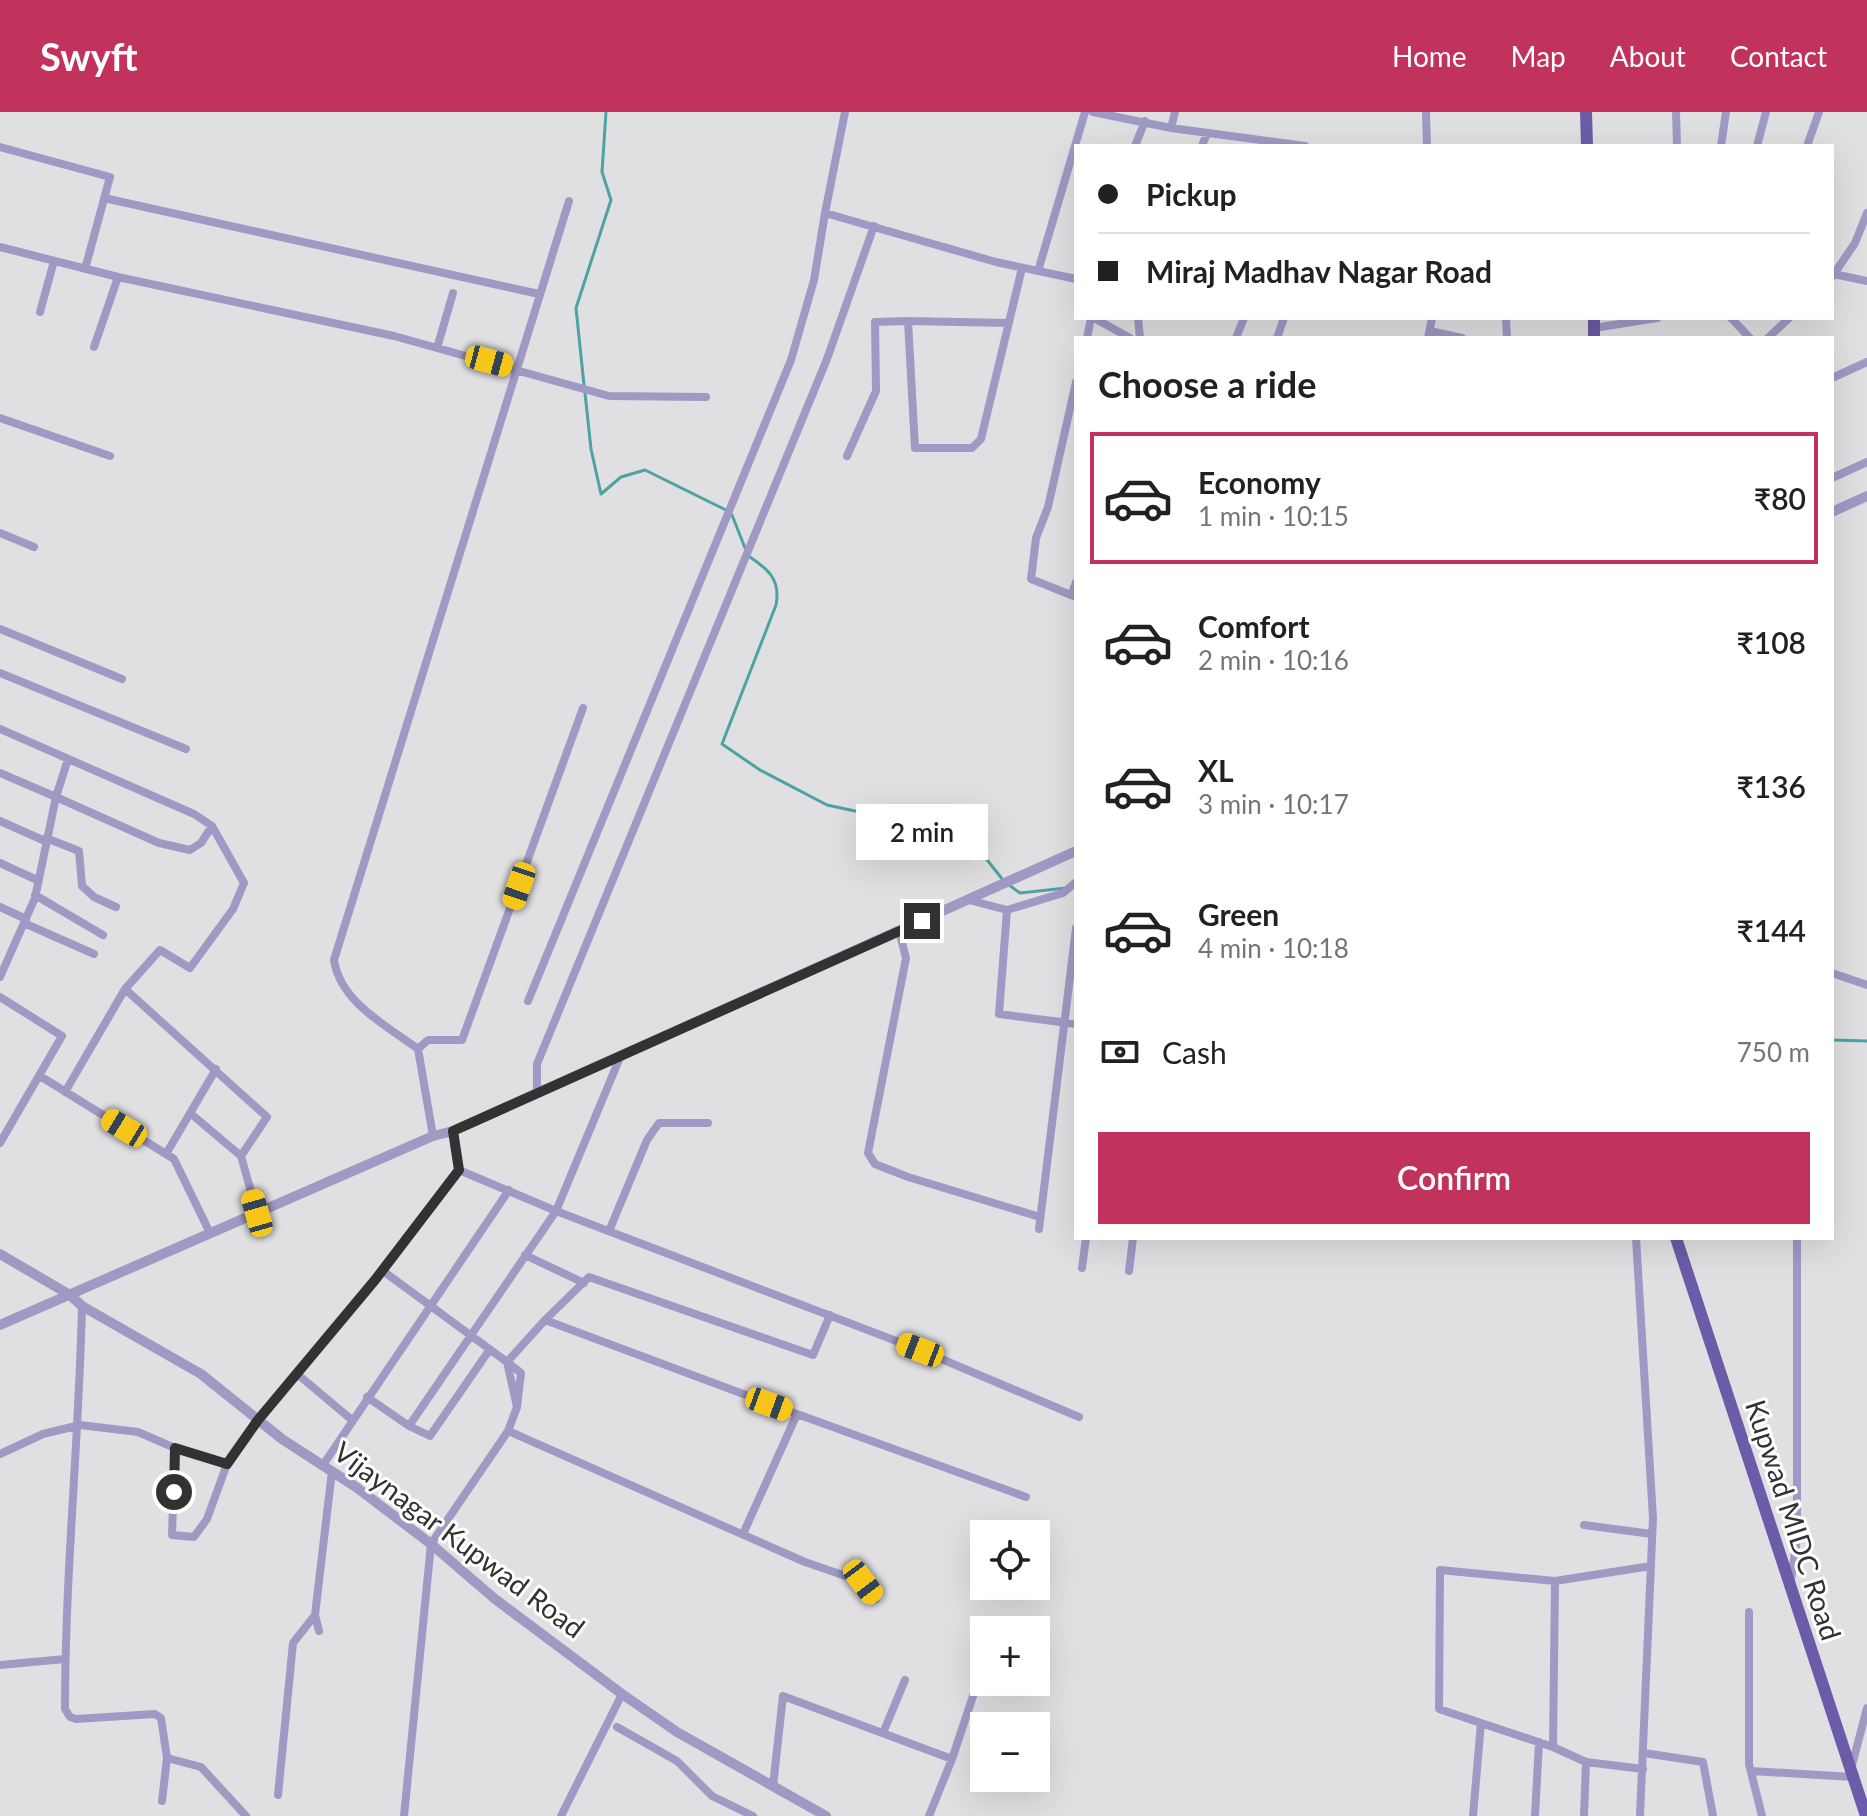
<!DOCTYPE html>
<meta charset="utf-8">
<style>
body{margin:0;font-family:Lato,sans-serif;background:#f6f6f6;color:#202124;height:100vh;display:flex;flex-direction:column;font-size:30px;white-space:nowrap}
*{box-sizing:border-box;margin:0}
p{font-size:26px;color:#757577}
.icon{flex:none;width:44px;height:44px;fill:none;stroke:currentColor;stroke-width:2;stroke-linecap:round;stroke-linejoin:round}
.map{position:relative;flex:1;overflow:hidden}
.details{position:absolute;left:1074px;top:224px;width:760px;height:904px;display:flex;flex-direction:column;background:#fff;border-radius:0px;box-shadow:0 8px 32px #0002}
.details>*{flex:none}
.hud{position:absolute;left:1074px;top:32px;width:760px;height:176px;border-radius:0px;box-shadow:0 8px 32px #0002;display:grid;align-content:center;height:176px;padding:0 24px;background:#fff}
.fabs{position:absolute;left:970px;top:1408px;display:grid;gap:16px}
.fabs a{display:grid;place-items:center;width:80px;height:80px;border-radius:0px;background:#fff;box-shadow:0 8px 32px #0002;font-size:40px}
.end{position:absolute;width:36px;height:36px;margin:-18px;border:10px solid #323233;background:#fff;box-shadow:0 0 0 4px #fff}
.from{border-radius:50%}
.bubble{position:absolute;height:56px;border-radius:0px;background:#fff;box-shadow:0 8px 32px #0002;font-size:26px;font-weight:600;line-height:56px;text-align:center}
.car{position:absolute;width:24px;height:48px;margin:-24px -12px;border-radius:10px;box-shadow:0 0 6px 2px #0007;background:linear-gradient(#f5c518 24%,#345 0 40%,#f5c518 0 76%,#345 0 86%,#f5c518 0)}
.hud b{display:flex;align-items:center;gap:28px;height:76px;font-size:30px}
.hud b+b{border-top:2px solid #e0e0e0}
.hud i{width:20px;height:20px;background:#202124}
ul{padding:0;list-style:none}
li{display:flex;align-items:center;gap:24px;height:132px;margin:0 16px 12px;padding:0 8px;border:4px solid transparent;border-radius:0px}
li div{flex:1}
li b{display:block;font-size:30px}
li em{font-style:normal;font-weight:600}
li.selected{border-color:#c1325d}
li>.icon{width:72px;height:72px;stroke-width:1.5}
h2{padding:0 24px;font-size:36px;line-height:96px}
.pay{display:flex;align-items:center;gap:20px;height:88px;padding:0 24px;font-size:30px}
.pay p{margin-inline-start:auto}
.cta{display:flex;gap:16px;margin-top:auto;padding:16px 24px}
.cta a{flex:1;height:92px;border-radius:0px;background:#c1325d;color:#fff;font-size:32px;font-weight:600;line-height:92px;text-align:center}
header{display:flex;align-items:center;gap:48px;box-sizing:border-box;height:112px;padding:0 40px;background:#c1325d;color:#fff}
header strong{font-size:38px}
nav{display:flex;gap:44px;margin-inline-start:auto;font-size:28px}
.map>svg:first-child{display:block}
.lines{fill:none;stroke-linecap:round;stroke-linejoin:round}
.stream{stroke:#4ea2a2;stroke-width:3}
.minor{stroke:#a099c4;stroke-width:8}
.tertiary{stroke:#a099c4;stroke-width:10}
.primary{stroke:#6c5ba8;stroke-width:12}
.route{stroke:#323233;stroke-width:10}
.labels{text-anchor:middle;stroke-width:6;stroke-linejoin:round;paint-order:stroke}
.street-label{font-size:28px;fill:#323233;stroke:#fff}
</style>
<header>
<strong>Swyft</strong>
<nav><a>Home</a><a>Map</a><a>About</a><a>Contact</a></nav>
</header>
<div class="map">
<svg width="1867" height="1704" viewBox="0 0 1867 1704">
<rect width="100%" height="100%" fill="#e0e0e2"/>
<g class="lines">
<path class="stream" d="M584,273L576,196L611,88L602,60L606,0
M585,281L591,337L601,382L621,365L645,358L726,398
M732,403L745,436
M747,443C768,457 781,467 776,493L722,632L760,658L827,693L906,710L980,739L1003,768
M1009,773L1020,781L1066,776
M1832,928L1867,929"/>
<path class="minor" d="M1093,0L1171,16L1305,34
M1426,0L1427,34
M1676,0L1677,34
M1171,16L1175,0
M1135,34L1145,9
M1202,34L1207,21
M1721,34L1726,0
M1757,34L1766,0
M1807,34L1819,0
M0,35L110,65L85,157
M104,86L539,182
M825,101L845,0
M0,135L118,165L394,224L609,284L706,285
M1038,159L1085,0
M1834,162L1867,169
M1832,165L1855,131L1867,101
M40,200L54,149
M1094,206L1130,226
M1138,206L1140,226
M1506,206L1507,226
M1731,206L1750,226
M1009,211L908,209L915,336H972L981,327L1022,156
M1594,216L1657,206
M1430,219L1462,226
M1087,226L1091,206
M1236,226L1244,206
M1277,226L1284,206
M1428,226L1432,206
M1768,226L1789,206
M94,235L118,165
M437,236L453,181
M1832,266L1867,250
M1076,270L1048,395L1036,426L1031,467L1076,485
M0,306L110,344
M847,344L876,279L875,210L908,209
M1832,366L1867,350
M0,421L34,435
M1072,481L1076,470
M0,517L122,567
M0,561L186,637
M0,617L194,702L212,714L244,771L233,797L190,856L160,838L125,877
M68,647L56,685L159,731L190,738L201,731L212,714
M0,661L56,685L35,786L0,865
M0,709L45,729
M46,726L79,739L82,774L94,785L116,795
M0,751L37,768
M35,783L103,823
M969,788L1007,798L1063,781L1076,770
M0,795L26,807
M1007,798L999,902L1076,912
M24,811L94,842
M899,819L906,846L868,1041L875,1052L908,1065L1040,1105
M1832,861L1867,873
M0,885L62,924L0,1031
M528,889L791,248L814,168L825,101L996,150L1076,167
M418,937L428,928H462L583,596
M40,964L174,1047L210,1121
M537,979V952L827,247L874,114
M65,980L125,877L267,1005L241,1044L257,1101
M190,1001L241,1044
M453,1019L459,1058L556,1099L621,943
M433,1024L418,937C387,914 340,890 334,848L569,89
M166,1042L216,957
M1039,1117L1076,816
M609,1119L647,1028L659,1011H708
M1636,1126L1653,1406L1640,1704
M525,1143L584,1171
M1082,1156L1086,1126
M383,1159L507,1250L545,1208L797,1302L743,1422
M1129,1159L1133,1126
M82,1194C79,1329 65,1462 65,1597L70,1605L76,1607L155,1602L161,1606L167,1646L162,1689
M545,1208L589,1165L813,1243L830,1203
M296,1261L352,1308
M367,1285L409,1314L556,1099L920,1238L1079,1305
M797,1302L1026,1385
M409,1314L430,1324L490,1237
M508,1319L805,1450L863,1470L876,1487
M175,1336L172,1423L194,1425L207,1407L227,1352L258,1308L375,1168L459,1058
M0,1342L43,1322L80,1313L138,1320L175,1336L227,1352
M323,1353L509,1078
M1584,1413L1652,1422
M1791,1467L1797,1427V1126
M1749,1500V1652L1762,1704
M319,1519L315,1503L332,1359
M0,1553L65,1547
M617,1615L677,1649L712,1684L753,1704
M883,1621L905,1568
M1553,1635L1439,1597L1440,1458L1555,1469
M1644,1641L1703,1650L1713,1704
M167,1646L201,1655L246,1704
M952,1647L983,1554
M1586,1650L1553,1635L1555,1469L1651,1454
M1851,1657L1867,1596
M1751,1659L1853,1665
M773,1674L783,1584L952,1647L929,1704
M278,1683L293,1531L315,1503
M404,1704L431,1432L508,1319L517,1295L521,1261L507,1250L517,1295
M561,1704L622,1582
M1473,1704L1481,1611
M1535,1704L1539,1630
M1584,1704L1586,1650L1643,1657"/>
<path class="tertiary" d="M1832,400L1867,384
M0,1142L70,1183L82,1194L201,1262L282,1327L356,1375L431,1432L495,1487L622,1582L677,1620L826,1704
M0,1213L433,1024L453,1019L1076,739"/>
<path class="primary" d="M1586,0L1587,34
M1594,206V226
M1676,1126L1866,1704"/>
</g>
<g class="lines">
<path class="route" d="M174,1380L175,1336L227,1352L258,1308L375,1168L459,1058L453,1019L922,809"/>
</g>
<g class="labels">
<g class="street-label">
<text transform="translate(1793 1408) rotate(72)" y="10">Kupwad MIDC Road</text>
<text transform="translate(459 1428) rotate(37)" y="10">Vijaynagar Kupwad Road</text>
</g>
</g>
</svg>
<div class="fabs">
<a><svg class="icon" aria-label="locate" viewBox="0 0 24 24"><circle cx="12" cy="12" r="6"/><path d="M12 2v4M12 18v4M2 12h4M18 12h4"/></svg></a>
<a>+</a>
<a>−</a>
</div>
<i class="end from" style="left:174px;top:1380px"></i>
<i class="end" style="left:922px;top:809px"></i>
<div class="bubble" style="left:856px;top:692px;width:132px">2 min</div>
<i class="car" style="left:489px;top:249px;rotate:105deg"></i>
<i class="car" style="left:519px;top:774px;rotate:199deg"></i>
<i class="car" style="left:124px;top:1016px;rotate:301deg"></i>
<i class="car" style="left:257px;top:1101px;rotate:344deg"></i>
<i class="car" style="left:920px;top:1238px;rotate:291deg"></i>
<i class="car" style="left:769px;top:1292px;rotate:110deg"></i>
<i class="car" style="left:863px;top:1470px;rotate:143deg"></i>
<div class="hud">
<b><i class="from"></i>Pickup</b>
<b><i></i>Miraj Madhav Nagar Road</b>
</div>
<section class="details">
<h2>Choose a ride</h2>
<ul>
<li class="selected"><svg class="icon" aria-label="car" viewBox="0 0 24 24"><path d="M5 17H2v-5l4-1 3-4h7l3 4 3 1v5h-3M9 17h6M6 11h13"/><circle cx="7" cy="17" r="2"/><circle cx="17" cy="17" r="2"/></svg><div><b>Economy</b><p>1 min · 10:15</p></div><em>₹80</em></li>
<li><svg class="icon" aria-label="car" viewBox="0 0 24 24"><path d="M5 17H2v-5l4-1 3-4h7l3 4 3 1v5h-3M9 17h6M6 11h13"/><circle cx="7" cy="17" r="2"/><circle cx="17" cy="17" r="2"/></svg><div><b>Comfort</b><p>2 min · 10:16</p></div><em>₹108</em></li>
<li><svg class="icon" aria-label="car" viewBox="0 0 24 24"><path d="M5 17H2v-5l4-1 3-4h7l3 4 3 1v5h-3M9 17h6M6 11h13"/><circle cx="7" cy="17" r="2"/><circle cx="17" cy="17" r="2"/></svg><div><b>XL</b><p>3 min · 10:17</p></div><em>₹136</em></li>
<li><svg class="icon" aria-label="car" viewBox="0 0 24 24"><path d="M5 17H2v-5l4-1 3-4h7l3 4 3 1v5h-3M9 17h6M6 11h13"/><circle cx="7" cy="17" r="2"/><circle cx="17" cy="17" r="2"/></svg><div><b>Green</b><p>4 min · 10:18</p></div><em>₹144</em></li>
</ul>
<div class="pay"><svg class="icon" aria-label="cash" viewBox="0 0 24 24"><path d="M3 7h18v10H3z"/><circle cx="12" cy="12" r="2"/></svg>Cash<p>750 m</p></div>
<div class="cta"><a>Confirm</a></div>
</section>
</div>
